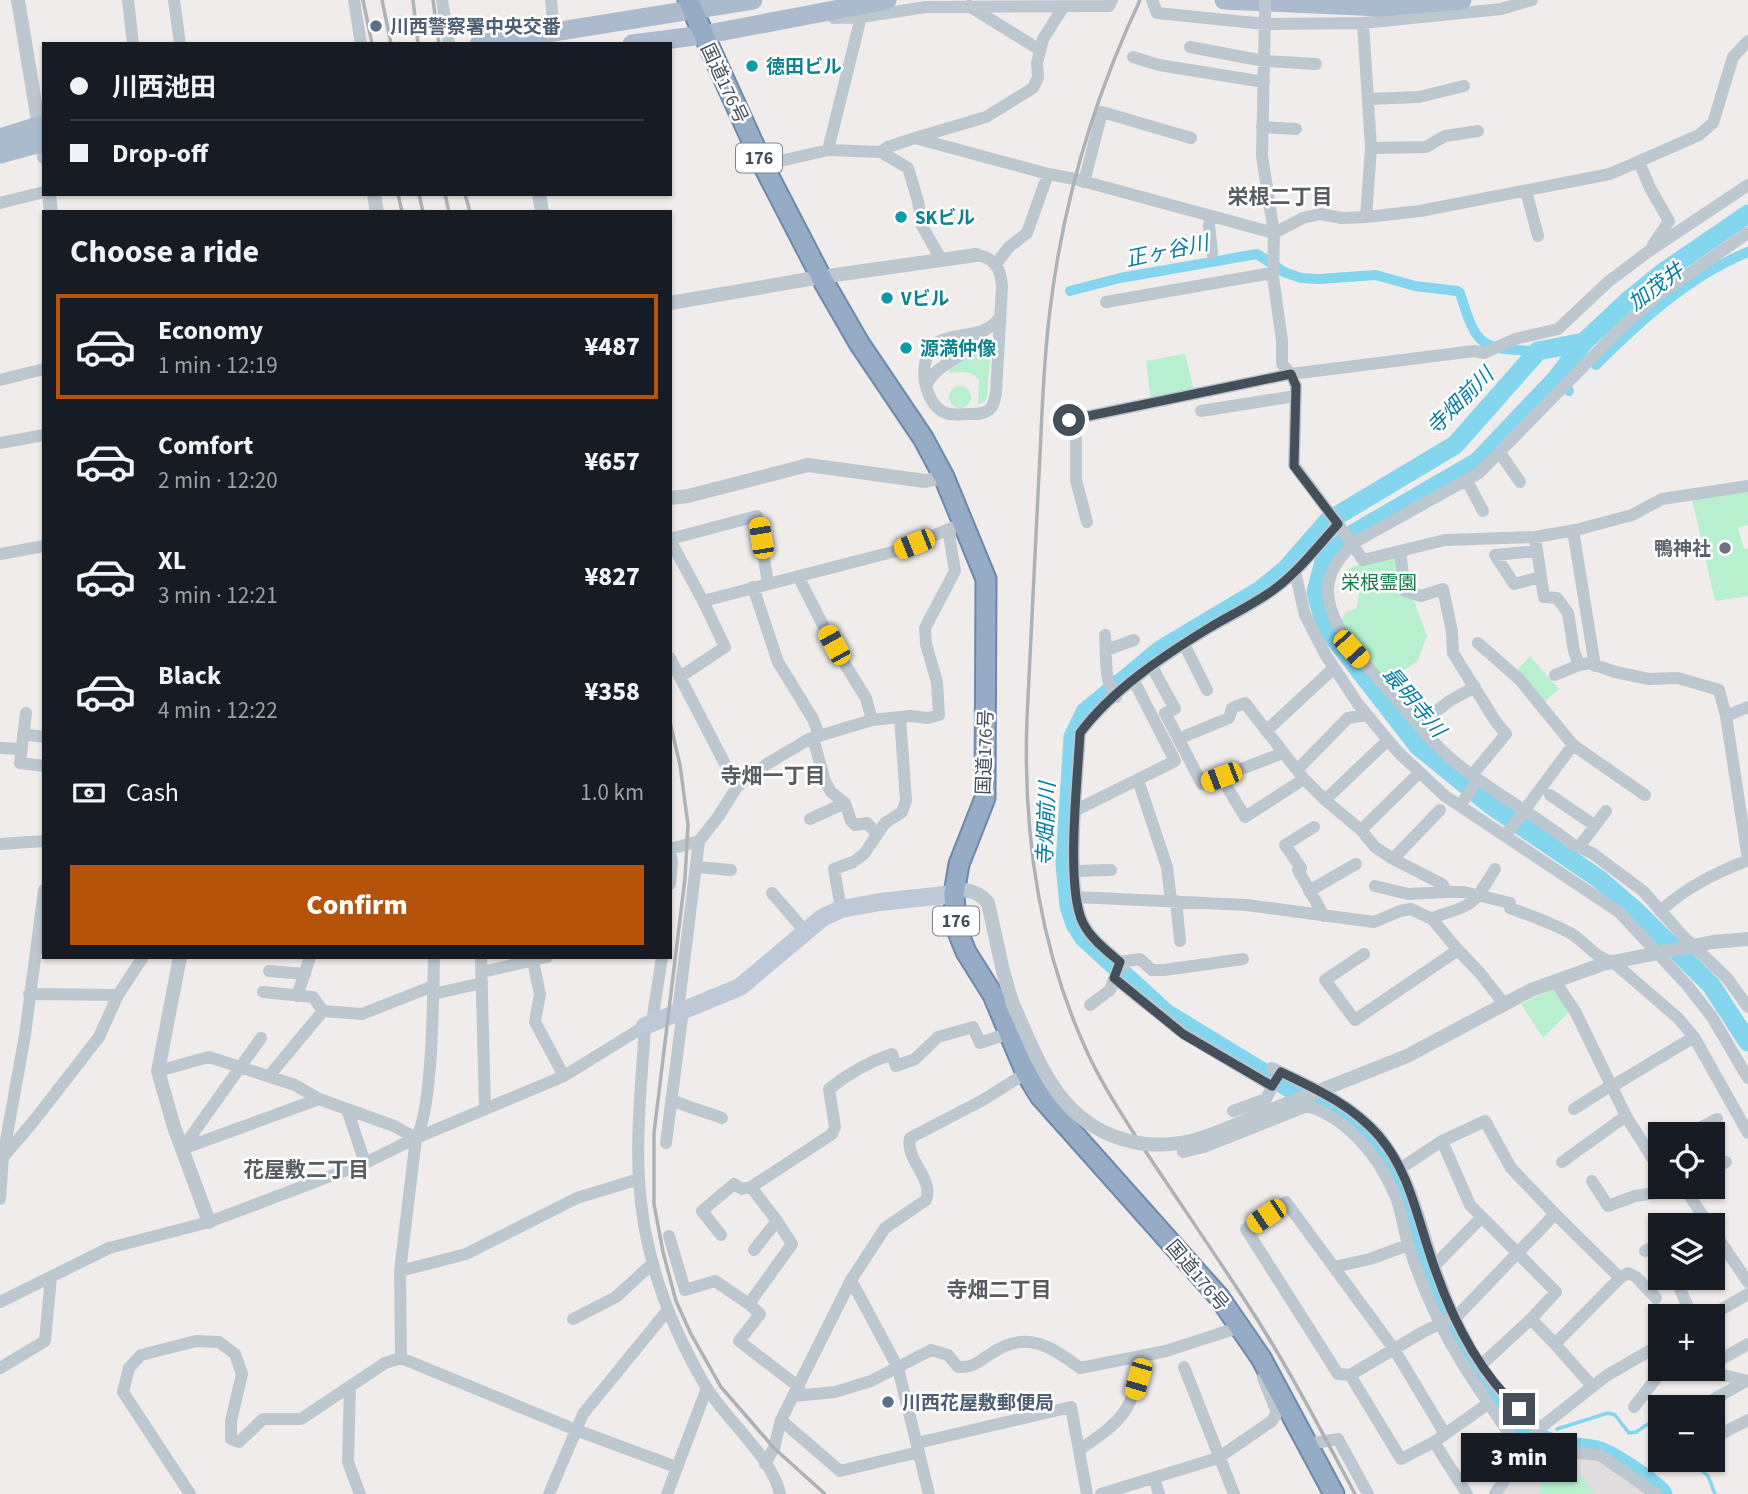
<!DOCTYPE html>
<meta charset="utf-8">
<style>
body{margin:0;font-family:"Source Sans 3","Noto Sans JP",sans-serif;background:#20242c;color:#f1f3f6;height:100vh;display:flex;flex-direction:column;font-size:26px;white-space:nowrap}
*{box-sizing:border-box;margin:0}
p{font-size:23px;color:#9ea1a6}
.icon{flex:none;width:38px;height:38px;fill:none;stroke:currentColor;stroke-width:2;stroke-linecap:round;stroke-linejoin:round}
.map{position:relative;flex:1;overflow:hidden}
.drawer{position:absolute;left:42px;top:210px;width:630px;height:749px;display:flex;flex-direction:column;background:#171b24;border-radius:0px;box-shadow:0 2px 5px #0004}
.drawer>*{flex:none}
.hud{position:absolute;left:42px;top:42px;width:630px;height:154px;border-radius:0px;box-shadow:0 2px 5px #0004;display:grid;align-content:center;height:154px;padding:0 28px;background:#171b24}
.controls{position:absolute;left:1648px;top:1122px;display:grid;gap:14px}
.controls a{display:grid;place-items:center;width:77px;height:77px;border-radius:0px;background:#171b24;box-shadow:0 2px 5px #0004;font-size:35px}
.end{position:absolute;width:32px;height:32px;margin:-16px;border:9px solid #444f5a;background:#fff;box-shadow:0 0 0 4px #fff}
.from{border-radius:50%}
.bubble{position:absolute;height:49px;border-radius:0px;background:#171b24;box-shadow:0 2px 5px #0004;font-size:23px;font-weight:800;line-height:49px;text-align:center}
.car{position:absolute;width:21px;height:42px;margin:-21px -10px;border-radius:9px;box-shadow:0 0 5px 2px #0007;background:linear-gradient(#f5c518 24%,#345 0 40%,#f5c518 0 76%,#345 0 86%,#f5c518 0)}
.hud b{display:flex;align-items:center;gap:24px;height:66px;font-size:26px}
.hud b+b{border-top:2px solid #363941}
.hud i{width:18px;height:18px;background:#f1f3f6}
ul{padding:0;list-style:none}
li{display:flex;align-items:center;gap:21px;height:105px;margin:0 14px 10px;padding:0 14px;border:4px solid transparent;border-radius:0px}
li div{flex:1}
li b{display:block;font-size:26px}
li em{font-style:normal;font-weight:800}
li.current{border-color:#b45309}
li>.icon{width:63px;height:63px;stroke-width:1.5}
h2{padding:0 28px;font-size:32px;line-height:84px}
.pay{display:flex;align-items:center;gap:18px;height:77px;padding:0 28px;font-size:26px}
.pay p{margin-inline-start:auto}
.action{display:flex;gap:14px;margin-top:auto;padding:14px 28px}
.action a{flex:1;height:80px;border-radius:0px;background:#b45309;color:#fff;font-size:28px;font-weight:800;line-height:80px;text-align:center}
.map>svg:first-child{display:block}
.education{fill:#e1ddde}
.green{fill:#b8f0cf}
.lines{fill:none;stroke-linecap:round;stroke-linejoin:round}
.stream{stroke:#84d5ee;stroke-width:3.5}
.canal{stroke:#84d5ee;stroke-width:10}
.river{stroke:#84d5ee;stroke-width:19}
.trunk-casing{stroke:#6e88a9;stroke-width:23}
.minor{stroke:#bcc7d0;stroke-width:12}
.tertiary{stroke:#bcc7d0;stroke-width:14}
.secondary{stroke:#bec9d7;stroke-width:18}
.primary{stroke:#abbbcd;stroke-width:19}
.trunk{stroke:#96acc6;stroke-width:19}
.rail{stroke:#aeb2b7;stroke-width:3.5}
.minor-bridge{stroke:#bcc7d0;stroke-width:12}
.tertiary-bridge{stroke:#bcc7d0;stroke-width:14}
.route{stroke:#444f5a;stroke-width:9}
.service-dot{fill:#5c6f8a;stroke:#fff;stroke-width:2.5}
.culture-dot{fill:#0f9aa8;stroke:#fff;stroke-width:2.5}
.worship-dot{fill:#6b7280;stroke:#fff;stroke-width:2.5}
.labels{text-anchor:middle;stroke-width:5;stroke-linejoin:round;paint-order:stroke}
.shield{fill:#fff;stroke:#7c848c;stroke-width:2}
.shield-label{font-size:18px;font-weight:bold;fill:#444f5a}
.service-label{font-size:19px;font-weight:bold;fill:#4e5e75;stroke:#fff;text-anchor:start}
.culture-label{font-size:19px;font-weight:bold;fill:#0d838f;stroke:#fff;text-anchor:start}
.street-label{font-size:19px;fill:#444f5a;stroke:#fff}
.worship-label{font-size:19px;font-weight:bold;fill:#5b616d;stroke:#fff;text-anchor:end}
.park-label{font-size:19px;fill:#147d4c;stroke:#fff}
.neighbourhood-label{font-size:21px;font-weight:bold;fill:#595d62;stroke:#fff}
.water-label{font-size:21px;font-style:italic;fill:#087da2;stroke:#fff}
</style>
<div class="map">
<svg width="1748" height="1494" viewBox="0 0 1748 1494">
<rect width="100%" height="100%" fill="#f0ecec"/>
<path class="education" d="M1540,1451L1598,1460L1650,1494H1498L1526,1452Z"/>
<path class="green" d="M987,342L991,347L987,397L984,402L978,404L979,380C972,370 960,372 949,373V369L970,356Z
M1185,354L1194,390L1151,399L1146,361Z
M949 397a11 11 0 1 1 22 0a11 11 0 1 1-22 0Z
M1748,492V525L1738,528L1744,549L1748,548V596L1715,601L1692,499Z
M1397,554L1427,636L1417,662L1390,679C1367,670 1352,641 1341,621L1346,612L1357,608L1359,590L1349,569L1362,563Z
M1530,656L1559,689L1544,702L1517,670Z
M1554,988L1570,1011L1543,1038L1521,1004Z
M1541,1468L1583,1476L1594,1494H1540Z"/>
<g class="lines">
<path class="stream" d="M1557,1429L1608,1413L1615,1415L1629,1433L1636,1432L1648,1424L1661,1425
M1690,1460L1708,1476L1715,1494"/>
<path class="canal" d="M1070,291L1120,278L1257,254L1284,272L1301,278L1319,279L1376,275L1415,286L1457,291L1460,293C1477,348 1480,349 1538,351
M1596,365C1640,321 1689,276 1748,252
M1556,379L1569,391"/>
<path class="river" d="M1748,214L1662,273L1630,299L1584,342L1556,379L1477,462L1351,535L1325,558L1316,592L1325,626L1418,746L1492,806L1599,879L1636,911L1711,985L1748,1042
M1584,342L1538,351L1455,445L1328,521L1286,569L1259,591L1160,650L1085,712L1073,737L1065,864L1069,906L1075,924L1084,938L1166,1013L1294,1091L1338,1114L1369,1136L1386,1156L1394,1171C1423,1254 1443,1335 1500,1403C1512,1417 1523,1430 1540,1438C1559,1447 1578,1446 1597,1450C1609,1452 1656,1484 1663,1494"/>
<g class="trunk-casing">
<path id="trunk" d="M688,0L763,165L821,277L859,343L923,438L944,477L986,579L985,798L959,864L954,894L956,927L966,952L993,995L1026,1073L1040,1096L1219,1297L1261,1358L1334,1494"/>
</g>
<path class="minor" d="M128,0L133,44
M174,0L180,44
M354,0L361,44
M442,0L449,44
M551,0L554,32
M1152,0L1157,13L1265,24L1363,23L1501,9L1532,0
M969,6L1040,50
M834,18L861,17L926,7L1109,6L1112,0
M1363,23L1371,148L1366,217
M1190,47L1264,61L1316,64
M1133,57L1159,65L1264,82
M1369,99L1419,97L1464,86
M1262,127L1296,129
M915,138L986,117L1033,88L1038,77L1037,63L1043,39L1064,6
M1371,148L1426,147L1445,136L1478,131
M828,150L881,152L908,168L918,201L922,226L941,259
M881,152L888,147L915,138L1048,174L1027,233L1009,247L996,264
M1639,162L1650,188L1669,221L1653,245
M763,165L828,150L861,17
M1048,174L1075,179L1274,233L1303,218L1320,214L1342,218L1366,217L1420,211L1610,174L1699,135L1713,123L1733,57L1748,41
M1084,182L1102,112L1191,138
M1526,191L1538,236
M0,203L44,192
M1211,216L1209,225L1212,253
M1748,233L1658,295L1620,329L1479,473L1355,542C1346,551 1337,560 1332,572C1313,613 1365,663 1389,691C1409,713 1427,738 1450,758C1488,790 1533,813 1572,844L1592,853L1643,891L1682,935L1727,978L1748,1007
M976,255C994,257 1001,269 1002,286L996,393C995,398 994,404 991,408C986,414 977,414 970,414C964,414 955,415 949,414C929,409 922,381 925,364C931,322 981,347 1000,317
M1106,302L1266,274L1273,277
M0,380L44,369
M926,386C937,360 971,358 983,332
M1201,411L1295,396
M1076,419V480L1087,522
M1069,420L1291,374L1474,351L1484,353L1515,339L1558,329L1608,282L1649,251L1748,185
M0,443L44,435
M1500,453L1520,482
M1467,481L1483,511
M1338,524L1363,560L1445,540L1535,537L1576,530L1632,515L1662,499L1748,486
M1573,530L1595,666
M1535,537L1544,597L1557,598L1568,613L1574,651L1579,665
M670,539L757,516L768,583
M670,540L703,601L896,551L954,527
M1400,551L1405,591L1421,596L1443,589L1452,632L1453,653L1496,722L1506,734L1472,775
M1537,551L1495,555L1514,584L1541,577
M0,554L44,546
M1295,572L1305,615L1325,654L1358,704L1398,752L1445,796L1619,912L1687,985L1712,1017L1748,1078
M798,576L833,645L866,698L872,720
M753,587L778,662L813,719L819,735
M1105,635C1107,656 1103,680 1116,697
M1478,643L1520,680L1573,745L1645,795
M1184,644L1207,690
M1106,650L1134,640
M670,658L737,787
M1152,667L1175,709L1165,713L1202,784L1283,753
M1555,675L1579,665L1590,663L1615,672L1649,679L1678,678L1719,690L1726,716
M680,677L725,647L703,601
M26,713L20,763L44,766
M1418,725L1451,700L1475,687
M1266,731L1334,668
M23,734L44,737
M813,738L825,781L831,792L845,803L851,821L855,825L867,823L877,834
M1178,739L1229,718L1232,708L1245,703L1304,779L1325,800L1361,830L1375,847L1393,859L1442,884L1447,892H1464L1510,903V908C1532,916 1552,923 1572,934C1587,944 1595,958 1613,962L1678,1018L1694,1037L1748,1133
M0,748L21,749
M1297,770L1348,718L1367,715
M1221,777L1245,817L1304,779
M1138,780L1167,867L1171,901
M1550,795L1594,825
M1325,800L1388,740
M1460,806L1478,779
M1076,810L1175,761L1134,681
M810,819L845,803
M1314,827L1285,845L1301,868L1298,870L1324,916
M1361,830L1419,773
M1506,835L1573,745
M0,844L44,841
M670,847L672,862L670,884
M1579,847L1606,811
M670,849L699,841
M1393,859L1440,810
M1748,860L1726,716L1748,707
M696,867L731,870
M1074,871L1111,870
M1375,886L1408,894L1447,892
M1309,891L1356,864
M772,893L805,931
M1076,897L1247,905L1374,922L1400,911L1411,909L1432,919L1458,950
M1176,901L1180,941
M841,909L834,869L853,862L864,854L885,823L902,812L906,801L900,717
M1660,911C1687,887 1715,873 1748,860
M1432,919C1442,913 1453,912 1463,907C1478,901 1487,881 1495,869
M1364,954L1325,980L1355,1020L1458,950L1480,973L1504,1004
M434,957C433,995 433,1110 416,1138L400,1271L466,1254L577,1198L639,1179
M481,957L485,1109
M533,961L540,994L535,1022L564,1076
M1124,966C1110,952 1092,941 1083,923C1065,886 1078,777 1080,733C1112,690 1164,656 1209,628C1229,617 1250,606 1269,593C1296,575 1316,548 1338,524L1294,465L1296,386L1291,374L1282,364V340L1273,277L1274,233L1262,156L1265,13
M269,971L305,974
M482,972L547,957
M1114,978L1183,1033L1272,1086
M1555,981L1576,1013L1626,1116L1562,1162
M263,992L313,997L323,1011L269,1076
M29,994L118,995
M433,994L482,983
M297,996L310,957
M1090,1005L1110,990L1120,962L1140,959L1152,970H1164L1243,959
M323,1011L362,1014L433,986
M678,1011L699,841L718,817L737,787L767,764L809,739L872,720L910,716L928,718L939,715L937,682L926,644L925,628L955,571L949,535L951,529
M652,1022L662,957
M645,1026C642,1077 636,1129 639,1180C643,1253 668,1322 705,1385C724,1418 773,1458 780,1494
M261,1038L182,1149L319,1099
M1272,1068C1310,1086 1351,1103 1379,1136C1412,1176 1420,1226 1437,1274C1450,1310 1467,1348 1490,1379C1503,1397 1523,1412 1540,1428
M158,1071L209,1057L295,1085L319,1099L394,1126L416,1138
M1611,1087L1694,1037
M671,1099C687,1108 705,1111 722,1118
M347,1109L365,1163
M1574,1109L1610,1086
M1233,1111L1266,1099L1275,1081
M1626,1116L1661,1172
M1688,1134L1717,1119
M666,1143L683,1010
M1183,1152L1204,1147L1307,1106C1348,1118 1379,1157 1395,1195C1402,1211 1403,1230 1409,1247C1417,1272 1428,1298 1439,1321C1459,1363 1488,1401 1513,1440L1551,1450L1600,1455L1656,1494
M3,1157L33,1122L99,1037L118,995L143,957
M1401,1168L1442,1141
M1713,1169L1726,1162
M1592,1181L1608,1206L1635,1196L1662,1192L1677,1186
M1683,1186L1709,1225
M751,1187L777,1221L754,1250
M0,1199L3,1157L25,1035L44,890
M777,1221L792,1244L749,1304L760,1314L739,1341L799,1387
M1713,1231L1748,1282
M721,1235L702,1211L734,1184L742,1189L751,1187L832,1134L835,1127L829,1089C849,1073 868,1062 892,1054L896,1066L915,1059L938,1037L973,1027L980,1043L1009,1033
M669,1236L685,1290L715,1281L749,1304
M1645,1251L1661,1243
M1434,1266L1481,1218
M1334,1267L1370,1259L1408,1245
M400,1271L401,1358
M1620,1278L1628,1273L1636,1277L1656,1298
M1675,1278L1692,1316
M851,1280L898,1368L929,1494
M0,1302L109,1248L209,1222L365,1163L416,1138L564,1076L645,1026
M1710,1316L1748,1294
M573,1319L616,1297L653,1263
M1555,1344L1531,1319L1556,1292L1470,1205L1442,1141L1485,1121L1511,1168L1555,1214
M1713,1364L1748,1344
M1481,1365L1531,1319
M1184,1367L1234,1494
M0,1368L45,1341L51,1277
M1691,1368L1748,1381
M1350,1375L1338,1374L1246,1229L1286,1202L1394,1349L1445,1434
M350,1386L348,1462L360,1494
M794,1396L835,1392L871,1381L931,1350L948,1355L958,1367C974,1368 979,1361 992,1353C1026,1330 1051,1346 1080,1368L1166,1351L1240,1327
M1489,1403L1434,1442L1401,1459L1350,1375L1423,1332L1459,1314L1555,1214L1620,1278L1555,1344L1592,1386
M1677,1406V1407
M1634,1407L1664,1368
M1700,1407L1746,1381
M781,1420L840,1471L919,1452
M1713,1438L1748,1420
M1434,1442L1467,1494
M917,1443L1071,1407L1087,1494
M1308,1444L1338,1439L1368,1494
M1079,1450C1119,1423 1138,1409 1138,1357
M765,1464L774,1448L781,1420L851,1280L885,1228L926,1200C934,1177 905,1161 910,1138L983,1100L1026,1073
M1154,1478L1159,1494
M190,1494L123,1392L129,1368L141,1355L196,1341L219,1342L235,1354L242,1374L231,1421V1439L239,1442L263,1419H301L385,1363L401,1358L576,1430L676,1467
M549,1494L583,1414L667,1311
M667,1494L707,1388
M1101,1494L1218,1458L1272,1421L1276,1414V1410L1263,1378
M1495,1494L1540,1428L1606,1376L1661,1344"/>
<path class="tertiary" d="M18,0L44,157
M49,194L51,212
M374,194L377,212
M539,194L542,212
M670,303L821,277L976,255
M670,498L688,496L808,465L925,481L944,477
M955,888C968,891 979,891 988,903L1003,971L1012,1002
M180,957L158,1071L174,1127L209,1222
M1261,1114L1407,1056L1531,990L1603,964L1713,942L1748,939"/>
<path class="secondary" d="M645,1026L740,987L822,918L841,909L880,902L954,894"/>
<path class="primary" d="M1224,0L1380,7L1462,0
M479,44L753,0
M632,44L703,35L887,0
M0,138L44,124
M0,154L44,142"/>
<use href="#trunk" class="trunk"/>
<path class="rail" d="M363,0L372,44
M382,0L391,44
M413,0L418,44
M433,0L439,44
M1140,0C1094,98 1063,202 1050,310C1043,364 1042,419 1039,474C1035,555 1031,637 1027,718C1023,829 1038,942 1084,1045C1099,1080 1121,1113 1142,1146C1177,1199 1213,1251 1248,1305C1287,1365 1321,1430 1355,1494
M398,194L402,212
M419,194L423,212
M445,194L449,212
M465,194L470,212
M670,722L680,765L688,825L685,878L654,1133V1204L663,1252L676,1301L691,1334L721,1387L774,1448L825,1494"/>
<path class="minor-bridge" d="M1265,13V0"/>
<path class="tertiary-bridge" d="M1012,1002C1038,1059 1056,1119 1122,1139C1144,1146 1168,1146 1191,1141C1215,1135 1238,1124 1261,1114"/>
</g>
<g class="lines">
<path class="route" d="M1069,420L1291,374L1296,386L1294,466L1338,524C1316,548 1296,575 1269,593C1250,606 1229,616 1209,628C1163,656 1112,690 1080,733C1078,776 1065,887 1083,923C1091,939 1107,951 1120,962L1114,978L1183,1034L1272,1086L1281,1072C1316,1089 1352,1105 1379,1136C1407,1169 1415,1208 1428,1248C1446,1306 1473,1367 1519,1409"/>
</g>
<g class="service-dot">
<circle cx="376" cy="26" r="7"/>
<circle cx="888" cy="1402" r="7"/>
</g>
<g class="culture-dot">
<circle cx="752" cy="66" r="7"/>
<circle cx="901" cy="217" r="7"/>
<circle cx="887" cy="298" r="7"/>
<circle cx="906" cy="348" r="7"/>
</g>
<circle class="worship-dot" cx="1725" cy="548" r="7"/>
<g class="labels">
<g class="shield">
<rect x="736" y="143.5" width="46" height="29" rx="5"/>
<rect x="933" y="906.5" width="46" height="29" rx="5"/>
</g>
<g class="shield-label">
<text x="759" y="164">176</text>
<text x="956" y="927">176</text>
</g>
<g class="service-label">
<text x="390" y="33">川西警察署中央交番</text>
<text x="902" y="1409">川西花屋敷郵便局</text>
</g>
<g class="culture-label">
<text x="766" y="73">徳田ビル</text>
<text x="915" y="224">SKビル</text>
<text x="901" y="305">Vビル</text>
<text x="920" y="355">源満仲像</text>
</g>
<g class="street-label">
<text transform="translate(725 83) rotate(65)" y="7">国道176号</text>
<text transform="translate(984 752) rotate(-88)" y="7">国道176号</text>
<text transform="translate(1198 1275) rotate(50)" y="7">国道176号</text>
</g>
<g class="worship-label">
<text x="1711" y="555">鴨神社</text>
</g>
<g class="park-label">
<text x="1379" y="589">栄根霊園</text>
</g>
<g class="neighbourhood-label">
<text x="1280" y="204">栄根二丁目</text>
<text x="773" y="783">寺畑一丁目</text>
<text x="306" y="1177">花屋敷二丁目</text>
<text x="999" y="1297">寺畑二丁目</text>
</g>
<g class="water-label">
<text transform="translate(1167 251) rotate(-12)" y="7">正ヶ谷川</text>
<text transform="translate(1656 287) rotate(-37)" y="7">加茂井</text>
<text transform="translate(1460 401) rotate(-45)" y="7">寺畑前川</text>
<text transform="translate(1414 702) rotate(50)" y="7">最明寺川</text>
<text transform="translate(1046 824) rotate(-88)" y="7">寺畑前川</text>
</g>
</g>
</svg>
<div class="controls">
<a><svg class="icon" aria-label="locate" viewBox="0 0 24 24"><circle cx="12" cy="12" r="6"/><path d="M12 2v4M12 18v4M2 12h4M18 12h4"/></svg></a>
<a><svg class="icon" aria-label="layers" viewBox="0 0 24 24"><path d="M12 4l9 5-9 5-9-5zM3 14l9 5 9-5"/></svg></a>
<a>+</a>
<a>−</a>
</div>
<i class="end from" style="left:1069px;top:420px"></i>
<i class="end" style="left:1519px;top:1409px"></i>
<div class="bubble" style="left:1461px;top:1433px;width:116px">3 min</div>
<i class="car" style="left:761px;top:538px;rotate:351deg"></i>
<i class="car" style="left:914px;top:544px;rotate:248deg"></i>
<i class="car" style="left:834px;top:645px;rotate:331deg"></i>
<i class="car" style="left:1351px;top:649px;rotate:138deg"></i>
<i class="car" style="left:1221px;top:777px;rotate:249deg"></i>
<i class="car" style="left:1266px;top:1216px;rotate:236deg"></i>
<i class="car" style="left:1138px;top:1379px;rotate:196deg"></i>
<div class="hud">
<b><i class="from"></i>川西池田</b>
<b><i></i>Drop-off</b>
</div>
<section class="drawer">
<h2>Choose a ride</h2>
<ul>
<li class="current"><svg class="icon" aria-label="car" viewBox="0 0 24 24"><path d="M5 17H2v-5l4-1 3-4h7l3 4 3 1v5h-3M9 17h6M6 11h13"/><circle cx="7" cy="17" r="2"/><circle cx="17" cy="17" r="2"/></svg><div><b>Economy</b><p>1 min · 12:19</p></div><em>¥487</em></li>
<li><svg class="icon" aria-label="car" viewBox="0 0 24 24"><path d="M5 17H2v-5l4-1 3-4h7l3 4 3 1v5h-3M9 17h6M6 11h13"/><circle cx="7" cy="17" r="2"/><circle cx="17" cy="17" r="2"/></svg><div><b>Comfort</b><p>2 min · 12:20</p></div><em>¥657</em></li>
<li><svg class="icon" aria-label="car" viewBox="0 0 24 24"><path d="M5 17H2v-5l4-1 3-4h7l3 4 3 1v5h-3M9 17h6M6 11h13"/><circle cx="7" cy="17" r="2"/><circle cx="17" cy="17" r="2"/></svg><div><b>XL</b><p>3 min · 12:21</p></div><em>¥827</em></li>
<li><svg class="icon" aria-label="car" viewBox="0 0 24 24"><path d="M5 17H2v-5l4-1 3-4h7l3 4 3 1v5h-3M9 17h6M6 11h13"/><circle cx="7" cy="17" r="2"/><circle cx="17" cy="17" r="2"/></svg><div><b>Black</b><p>4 min · 12:22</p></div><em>¥358</em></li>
</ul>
<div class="pay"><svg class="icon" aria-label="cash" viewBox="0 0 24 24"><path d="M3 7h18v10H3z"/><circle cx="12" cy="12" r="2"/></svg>Cash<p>1.0 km</p></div>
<div class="action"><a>Confirm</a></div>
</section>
</div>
